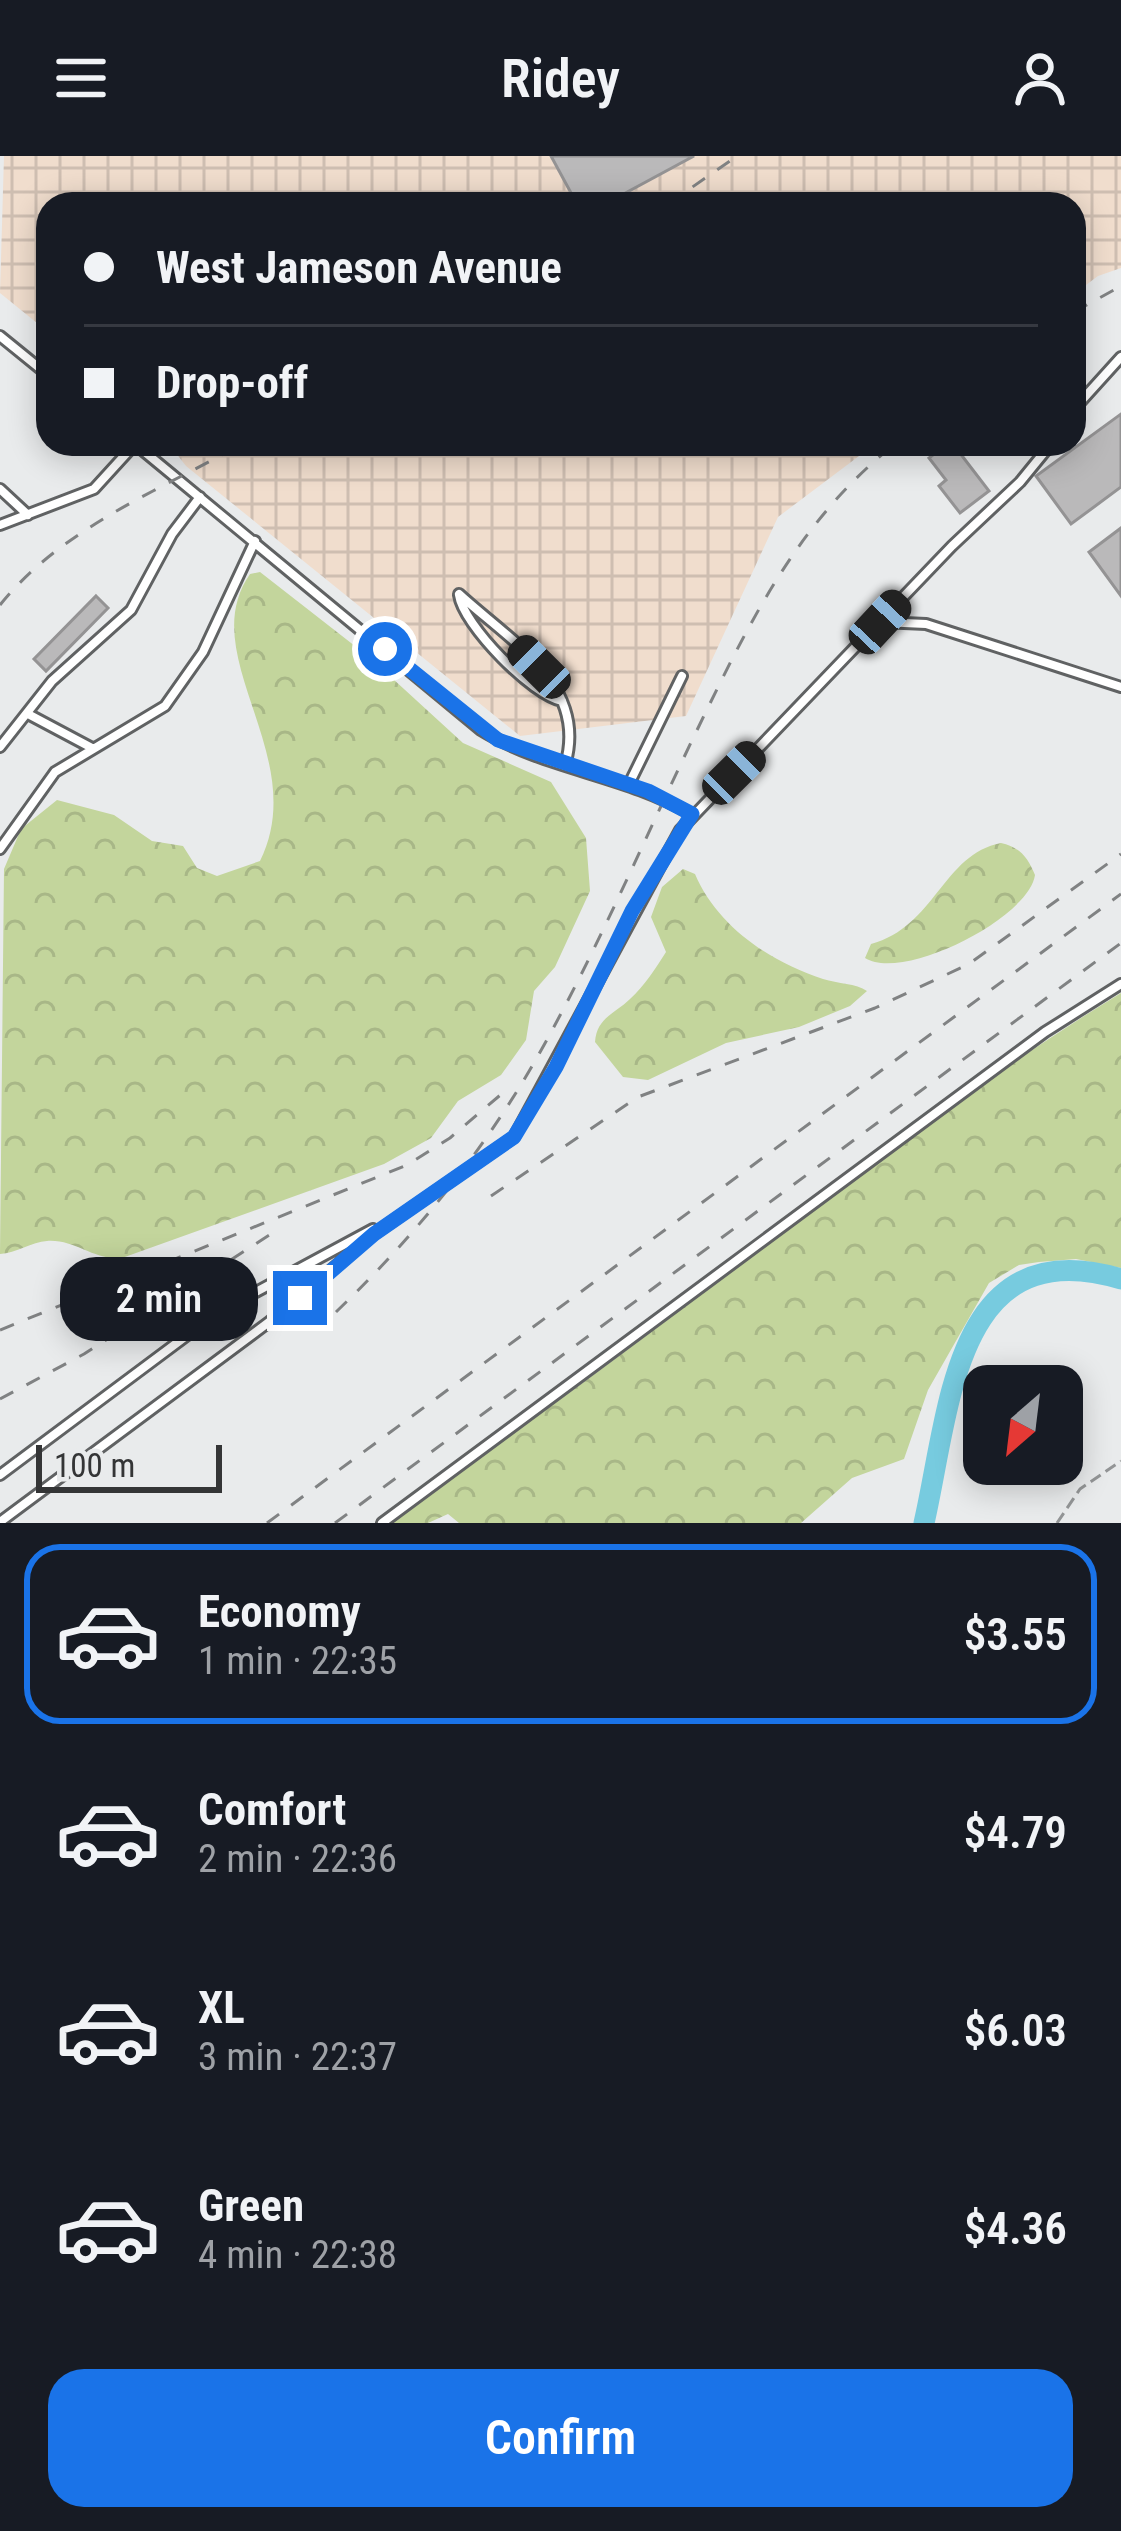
<!DOCTYPE html>
<meta charset="utf-8">
<style>
body{margin:0;font-family:"Roboto Condensed",sans-serif;background:#20242c;color:#f1f3f6;height:100vh;display:flex;flex-direction:column;font-size:45px;white-space:nowrap}
*{box-sizing:border-box;margin:0}
p{font-size:39px;color:#9ea1a6}
.icon{flex:none;width:66px;height:66px;fill:none;stroke:currentColor;stroke-width:2;stroke-linecap:round;stroke-linejoin:round}
.map{position:relative;height:1367px;overflow:hidden}
.sheet{display:flex;flex-direction:column;background:#171b24;flex:1}
.sheet>*{flex:none}
.banner{position:absolute;left:36px;top:36px;width:1050px;height:264px;border-radius:36px;box-shadow:0 6px 30px #0003;display:grid;align-content:center;height:264px;padding:0 48px;background:#171b24}
.needle{width:78px;rotate:208deg}
.buttons{position:absolute;left:963px;top:1209px;display:grid;gap:24px}
.buttons a{display:grid;place-items:center;width:120px;height:120px;border-radius:24px;background:#171b24;box-shadow:0 6px 30px #0003;font-size:60px}
.scale{position:absolute;left:36px;bottom:30px;width:186px;box-sizing:border-box;padding-left:12px;border:6px solid #343536;border-top:0;font-size:33px;line-height:42px;white-space:nowrap;color:#343536;-webkit-text-stroke:9px #e9ebec;paint-order:stroke}
.end{position:absolute;width:54px;height:54px;margin:-27px;border:15px solid #1a73e8;background:#fff;box-shadow:0 0 0 6px #fff}
.from{border-radius:50%}
.bubble{position:absolute;height:84px;border-radius:36px;background:#171b24;box-shadow:0 6px 30px #0003;font-size:39px;font-weight:600;line-height:84px;text-align:center}
.car{position:absolute;width:36px;height:72px;margin:-36px -18px;border-radius:15px;box-shadow:0 0 9px 3px #0007;background:linear-gradient(#222 24%,#8ab4d8 0 40%,#222 0 76%,#8ab4d8 0 86%,#222 0)}
.banner b{display:flex;align-items:center;gap:42px;height:114px;font-size:45px}
.banner b+b{border-top:3px solid #363941}
.banner i{width:30px;height:30px;background:#f1f3f6}
ul{padding:21px 0 0;list-style:none}
li{display:flex;align-items:center;gap:36px;height:180px;margin:0 24px 18px;padding:0 24px;border:6px solid transparent;border-radius:36px}
li div{flex:1}
li b{display:block;font-size:45px}
li em{font-style:normal;font-weight:600}
li.selected{border-color:#1a73e8}
li>.icon{width:108px;height:108px;stroke-width:1.5}
.cta{display:flex;gap:24px;margin-top:auto;padding:24px 48px}
.cta a{flex:1;height:138px;border-radius:36px;background:#1a73e8;color:#fff;font-size:48px;font-weight:600;line-height:138px;text-align:center}
header{display:flex;justify-content:space-between;align-items:center;height:156px;padding:0 48px;background:#171b24;font-size:54px;font-weight:600}
.map>svg:first-child{display:block}
.industrial{fill:url(#industrial-grid)}
.forest{fill:url(#forest-crowns)}
.lines{fill:none;stroke-linecap:round;stroke-linejoin:round}
.river{stroke:#77cbdf;stroke-width:21}
.building{fill:#bab9ba;stroke:#949394;stroke-width:3}
.lane-casing{stroke:#606263;stroke-width:14}
.path{stroke:#939596;stroke-width:3;stroke-dasharray:12 6;stroke-linecap:butt}
.lane{stroke:#fff;stroke-width:8}
.rail{stroke:#808283;stroke-width:3;stroke-dasharray:15 15;stroke-linecap:butt}
.route{stroke:#1a73e8;stroke-width:15}
</style>
<header><svg class="icon" aria-label="menu" viewBox="0 0 24 24"><path d="M4 6h16M4 12h16M4 18h16"/></svg>Ridey<svg class="icon" aria-label="person" viewBox="0 0 24 24"><circle cx="12" cy="8" r="4"/><path d="M4 21q1-7 8-7t8 7"/></svg></header>
<div class="map">
<svg width="1121" height="1367" viewBox="0 0 1121 1367">
<defs>
<pattern id="industrial-grid" width="8" height="8" patternUnits="userSpaceOnUse" patternTransform="scale(3)"><rect width="8" height="8" fill="#f0ddcd"/><path d="M0 4h8M4 0v8" fill="none" stroke="#cebeb1"/></pattern>
<pattern id="forest-crowns" width="20" height="18" patternUnits="userSpaceOnUse" patternTransform="scale(3)"><rect width="20" height="18" fill="#c3d59c"/><path d="M2 6a3 3 0 1 1 6 0M12 15a3 3 0 1 1 6 0" fill="none" stroke="#a8b787"/></pattern>
</defs>
<rect width="100%" height="100%" fill="#e9ebec"/>
<path class="industrial" d="M4,0H1121V112L1098,120L1074,138V48H48V176L0,137Z
M169,288H875L778,361L686,560L520,580L186,310Z"/>
<path class="forest" d="M260,416L369,501L463,587L551,626L586,682L590,735L555,811L534,835L526,884L501,919L458,945L431,982L384,1008L122,1102C94,1105 75,1083 47,1085C32,1086 16,1097 0,1098L4,713L21,673L57,644L114,659L152,685L183,690L197,712L217,720L260,705C312,600 193,500 250,418Z
M1001,687C1020,691 1028,702 1035,719C1029,762 903,826 865,802L871,788C935,771 943,698 1001,687Z
M683,713L695,718C717,770 770,806 823,823C838,828 856,827 867,835L850,850L799,871L726,887L648,924L623,921L595,886C597,861 615,858 630,843C644,830 656,812 666,796L651,761L662,731Z
M1121,837V1112L1076,1103L1039,1106L1019,1109L989,1127L928,1234L904,1303L852,1322L801,1367H459L448,1358L428,1367H390C460,1313 533,1264 604,1211C776,1084 939,948 1121,837Z"/>
<g class="lines">
<path class="river" d="M924,1367C950,1255 954,1073 1121,1123"/>
</g>
<path class="building" d="M551,0H694L605,48H577Z
M1121,258V331L1071,368L1036,320Z
M947,288H953L989,335L960,357L939,330L946,324L929,302Z
M1121,372V440L1089,396Z
M96,440L108,452L46,515L34,503Z"/>
<g class="lines">
<g class="lane-casing">
<path id="lane" d="M0,180L48,219
M1074,253L1121,201
M135,288L481,574C546,614 625,619 691,658
M0,333L28,359
M0,369L94,333L135,288
M459,438C510,485 589,529 565,609
M459,439C463,469 533,540 562,545
M882,466L926,468L1121,531
M28,558L92,592
M0,591L52,525L131,454L172,378L200,341
M629,628L682,520
M0,693L55,616L165,550L203,496L255,385
M0,1319L217,1157L373,1073
M0,1366L269,1166L374,1078L514,981L680,674L952,390L1020,326L1051,288
M382,1367L1045,876L1121,828"/>
</g>
<path class="path" d="M1057,1367L1080,1333L1121,1305"/>
<use href="#lane" class="lane"/>
<path class="rail" d="M668,48L737,0
M1074,156L1121,130
M0,449C62,372 158,335 242,288
M491,1040L638,941L875,852L969,808L1121,698
M336,1156C415,1080 485,994 539,898C598,793 646,679 699,570C751,463 800,363 895,288
M0,1174L407,1009L450,982L505,935
M0,1243L84,1198L271,1078
M267,1367L1121,738
M335,1367L1121,787"/>
</g>
<g class="lines">
<path class="route" d="M300,1142L374,1078L514,981L556,911L632,755L692,658L648,635L498,584L385,493"/>
</g>
</svg>
<div class="buttons">
<a><svg class="needle" viewBox="-14 -14 28 28"><path d="M0-13l5 13h-10z" fill="#e53935"/><path d="M0 13l5-13h-10z" fill="#9ea1a6"/></svg></a>
</div>
<div class="scale">100 m</div>
<i class="end from" style="left:385px;top:493px"></i>
<i class="end" style="left:300px;top:1142px"></i>
<div class="bubble" style="left:60px;top:1101px;width:198px">2 min</div>
<i class="car" style="left:880px;top:466px;rotate:43deg"></i>
<i class="car" style="left:539px;top:511px;rotate:315deg"></i>
<i class="car" style="left:734px;top:617px;rotate:45deg"></i>
<div class="banner">
<b><i class="from"></i>West Jameson Avenue</b>
<b><i></i>Drop-off</b>
</div>
</div>
<section class="sheet">
<ul>
<li class="selected"><svg class="icon" aria-label="car" viewBox="0 0 24 24"><path d="M5 17H2v-5l4-1 3-4h7l3 4 3 1v5h-3M9 17h6M6 11h13"/><circle cx="7" cy="17" r="2"/><circle cx="17" cy="17" r="2"/></svg><div><b>Economy</b><p>1 min · 22:35</p></div><em>$3.55</em></li>
<li><svg class="icon" aria-label="car" viewBox="0 0 24 24"><path d="M5 17H2v-5l4-1 3-4h7l3 4 3 1v5h-3M9 17h6M6 11h13"/><circle cx="7" cy="17" r="2"/><circle cx="17" cy="17" r="2"/></svg><div><b>Comfort</b><p>2 min · 22:36</p></div><em>$4.79</em></li>
<li><svg class="icon" aria-label="car" viewBox="0 0 24 24"><path d="M5 17H2v-5l4-1 3-4h7l3 4 3 1v5h-3M9 17h6M6 11h13"/><circle cx="7" cy="17" r="2"/><circle cx="17" cy="17" r="2"/></svg><div><b>XL</b><p>3 min · 22:37</p></div><em>$6.03</em></li>
<li><svg class="icon" aria-label="car" viewBox="0 0 24 24"><path d="M5 17H2v-5l4-1 3-4h7l3 4 3 1v5h-3M9 17h6M6 11h13"/><circle cx="7" cy="17" r="2"/><circle cx="17" cy="17" r="2"/></svg><div><b>Green</b><p>4 min · 22:38</p></div><em>$4.36</em></li>
</ul>
<div class="cta"><a>Confirm</a></div>
</section>
